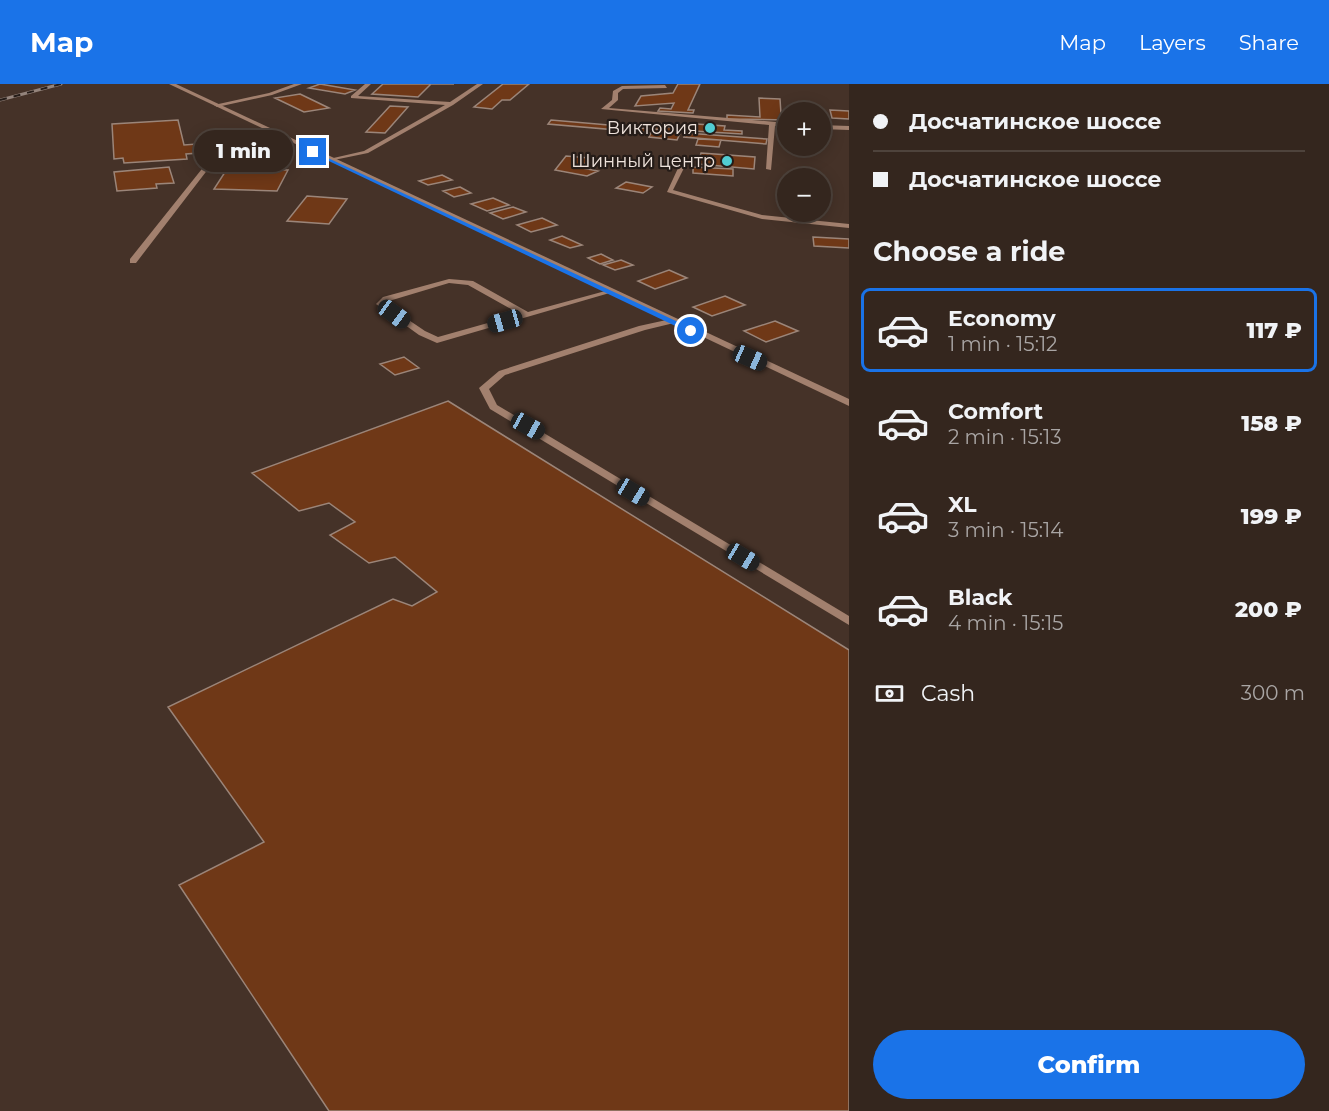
<!DOCTYPE html>
<meta charset="utf-8">
<style>
body{margin:0;font-family:Montserrat,sans-serif;background:#3f322b;color:#f1f3f6;height:100vh;display:flex;flex-direction:column;font-size:22px;white-space:nowrap}
*{box-sizing:border-box;margin:0}
p{font-size:20px;color:#a9a5a4}
.icon{flex:none;width:33px;height:33px;fill:none;stroke:currentColor;stroke-width:2;stroke-linecap:round;stroke-linejoin:round}
.map{position:relative;flex:1;overflow:hidden}
.details{display:flex;flex-direction:column;background:#34261e;width:480px}
.details>*{flex:none}
.hud{display:grid;align-content:center;height:132px;padding:0 24px;background:#34261e}
.buttons{position:absolute;left:777px;top:18px;display:grid;gap:12px}
.buttons a{display:grid;place-items:center;width:54px;height:54px;border-radius:50%;background:#34261e;box-shadow:0 3px 15px #0003,0 0 0 2px #4e433c;font-size:30px}
.end{position:absolute;width:27px;height:27px;margin:-14px;border:8px solid #1a73e8;background:#fff;box-shadow:0 0 0 3px #fff}
.from{border-radius:50%}
.bubble{position:absolute;height:42px;border-radius:21px;background:#34261e;box-shadow:0 3px 15px #0003,0 0 0 2px #4e433c;font-size:20px;font-weight:800;line-height:42px;text-align:center}
.car{position:absolute;width:18px;height:36px;margin:-18px -9px;border-radius:8px;box-shadow:0 0 4px 2px #0007;background:linear-gradient(#222 24%,#8ab4d8 0 40%,#222 0 76%,#8ab4d8 0 86%,#222 0)}
.hud b{display:flex;align-items:center;gap:21px;height:57px;font-size:22px}
.hud b+b{border-top:2px solid #4e433c}
.hud i{width:15px;height:15px;background:#f1f3f6}
ul{padding:0;list-style:none}
li{display:flex;align-items:center;gap:18px;height:84px;margin:0 12px 9px;padding:0 12px;border:3px solid transparent;border-radius:9px}
li div{flex:1}
li b{display:block;font-size:22px}
li em{font-style:normal;font-weight:800}
li.active{border-color:#1a73e8}
li>.icon{width:54px;height:54px;stroke-width:1.5}
h2{padding:0 24px;font-size:27px;line-height:72px}
.pay{display:flex;align-items:center;gap:15px;height:66px;padding:0 24px;font-size:22px}
.pay p{margin-inline-start:auto}
.cta{display:flex;gap:12px;margin-top:auto;padding:12px 24px}
.cta a{flex:1;height:69px;border-radius:36px;background:#1a73e8;color:#fff;font-size:24px;font-weight:800;line-height:69px;text-align:center}
header{display:flex;align-items:center;gap:36px;box-sizing:border-box;height:84px;padding:0 30px;background:#1a73e8;color:#fff}
header strong{font-size:28px}
nav{display:flex;gap:33px;margin-inline-start:auto;font-size:21px}
main{display:flex;flex:1;min-height:0}
.map>svg:first-child{display:block}
.building{fill:#6f3817;stroke:#9b8579;stroke-width:1.5}
.lines{fill:none;stroke-linecap:round;stroke-linejoin:round}
.service{fill:#a2806e;fill-rule:evenodd}
.tertiary{fill:#a2806e;fill-rule:evenodd}
.rail-casing{stroke:#94847c;stroke-width:3}
.rail{stroke:#251c18;stroke-width:2;stroke-dasharray:7;stroke-linecap:butt}
.route{fill:#1a73e8}
.poi-dot{fill:#51ccd2;stroke:#251c18;stroke-width:2}
.labels{text-anchor:middle;stroke-width:4.5;stroke-linejoin:round;paint-order:stroke}
.far-poi-label{font-size:18px;fill:#eee2db;stroke:#251c18;text-anchor:end}
</style>
<header>
<strong>Map</strong>
<nav><a>Map</a><a>Layers</a><a>Share</a></nav>
</header>
<main>
<div class="map">
<svg width="849" height="1027" viewBox="0 0 849 1027">
<rect width="100%" height="100%" fill="#453228"/>
<path class="building" d="M320,0L355,6L345,10L309,4Z
M383,0H454H431L418,13L372,10Z
M503,0H529L510,16H502L492,25L474,23Z
M678,0H700L688,26H694L693,29L658,27L660,24L671,25L674,19L635,22L641,12L673,9Z
M300,10L329,24L304,28L275,14Z
M759,14L780,15L781,30H788V36L727,35V31L760,33Z
M390,22L408,23L385,49L366,48Z
M830,26L849,27V35L832,34Z
M178,36L184,61L197,60L199,69L186,70L187,75L124,79L123,74L114,75L112,40Z
M551,36L666,46L667,43L682,45L677,56L649,53L651,49L548,40Z
M644,39L667,41L664,46L641,44Z
M696,40L725,42L724,46L742,47V50L694,47Z
M686,49L767,55L766,60L684,53Z
M698,55L721,56L719,63L696,61Z
M701,69L755,73L754,85L698,80Z
M566,72L589,74L582,84L598,87L587,92L555,86Z
M169,83L174,99L156,100L157,104L117,107L114,88Z
M693,83L733,85V92L693,89Z
M227,85L288,86L277,107L214,105Z
M442,91L452,96L428,101L419,97Z
M626,98L652,103L643,109L616,104Z
M460,103L471,109L454,113L443,107Z
M307,112L347,115L329,140L287,137Z
M493,114L509,121L487,127L471,120Z
M513,123L526,128L503,135L490,129Z
M542,134L557,141L531,148L517,141Z
M562,152L582,161L570,164L550,156Z
M813,153L849,155V164L814,162Z
M601,170L613,176L600,180L588,174Z
M621,176L633,181L615,186L603,181Z
M669,186L687,194L655,205L638,197Z
M725,212L745,221L712,232L693,223Z
M775,237L798,247L766,258L744,247Z
M404,273L419,284L395,291L380,280Z
M448,317L849,566V1027H329L179,801L264,758L168,623L393,515L412,522L437,508L395,473L369,479L330,451L355,438L329,419L299,427L252,389Z"/>
<g class="lines">
<path class="service" d="M294,0H302L272,11L217,23L214,21L269,9Z
M365,0H371L358,12L450,18L477,0H483L453,21L368,69L329,77V75L364,67L445,21L351,14V12Z
M665,1L667,4L623,5L618,9V16L609,24L788,39V43L775,42L771,86L766,85L769,41L601,25L612,16L613,7L622,2Z
M820,41L849,42V46L820,45Z
M279,49L281,52L225,63L136,179H130V175L221,61Z
M682,80L685,82L673,106L762,131L849,140V144L762,135L667,108L679,82Z
M449,195L473,197L528,228L609,206L613,208L437,259L419,251L376,220L383,213ZM449,199L468,201L520,230L438,253L425,247L385,220L389,217Z
M671,235L675,237L674,239L645,246L505,291L489,305L497,321L849,532V541L490,325L479,304L499,287L639,242Z"/>
<path class="tertiary" d="M169,0H176L849,315V322Z"/>
<g class="rail-casing">
<path id="rail" d="M0,16L61,0"/>
</g>
<use href="#rail" class="rail"/>
</g>
<path class="route" d="M313,67L693,245L694,247L688,248L312,69Z"/>
<g class="poi-dot">
<circle cx="710" cy="44" r="6"/>
<circle cx="727" cy="77" r="6"/>
</g>
<g class="labels">
<g class="far-poi-label">
<text x="698" y="50">Виктория</text>
<text x="715" y="83">Шинный центр</text>
</g>
</g>
</svg>
<div class="buttons">
<a>+</a>
<a>−</a>
</div>
<i class="end from" style="left:691px;top:247px"></i>
<i class="end" style="left:313px;top:68px"></i>
<div class="bubble" style="left:194px;top:46px;width:99px">1 min</div>
<i class="car" style="left:394px;top:230px;rotate:126deg"></i>
<i class="car" style="left:505px;top:237px;rotate:254deg"></i>
<i class="car" style="left:750px;top:274px;rotate:114deg"></i>
<i class="car" style="left:528px;top:342px;rotate:119deg"></i>
<i class="car" style="left:633px;top:408px;rotate:121deg"></i>
<i class="car" style="left:743px;top:473px;rotate:121deg"></i>
</div>
<section class="details">
<div class="hud">
<b><i class="from"></i>Досчатинское шоссе</b>
<b><i></i>Досчатинское шоссе</b>
</div>
<h2>Choose a ride</h2>
<ul>
<li class="active"><svg class="icon" aria-label="car" viewBox="0 0 24 24"><path d="M5 17H2v-5l4-1 3-4h7l3 4 3 1v5h-3M9 17h6M6 11h13"/><circle cx="7" cy="17" r="2"/><circle cx="17" cy="17" r="2"/></svg><div><b>Economy</b><p>1 min · 15:12</p></div><em>117 ₽</em></li>
<li><svg class="icon" aria-label="car" viewBox="0 0 24 24"><path d="M5 17H2v-5l4-1 3-4h7l3 4 3 1v5h-3M9 17h6M6 11h13"/><circle cx="7" cy="17" r="2"/><circle cx="17" cy="17" r="2"/></svg><div><b>Comfort</b><p>2 min · 15:13</p></div><em>158 ₽</em></li>
<li><svg class="icon" aria-label="car" viewBox="0 0 24 24"><path d="M5 17H2v-5l4-1 3-4h7l3 4 3 1v5h-3M9 17h6M6 11h13"/><circle cx="7" cy="17" r="2"/><circle cx="17" cy="17" r="2"/></svg><div><b>XL</b><p>3 min · 15:14</p></div><em>199 ₽</em></li>
<li><svg class="icon" aria-label="car" viewBox="0 0 24 24"><path d="M5 17H2v-5l4-1 3-4h7l3 4 3 1v5h-3M9 17h6M6 11h13"/><circle cx="7" cy="17" r="2"/><circle cx="17" cy="17" r="2"/></svg><div><b>Black</b><p>4 min · 15:15</p></div><em>200 ₽</em></li>
</ul>
<div class="pay"><svg class="icon" aria-label="cash" viewBox="0 0 24 24"><path d="M3 7h18v10H3z"/><circle cx="12" cy="12" r="2"/></svg>Cash<p>300 m</p></div>
<div class="cta"><a>Confirm</a></div>
</section>
</main>
